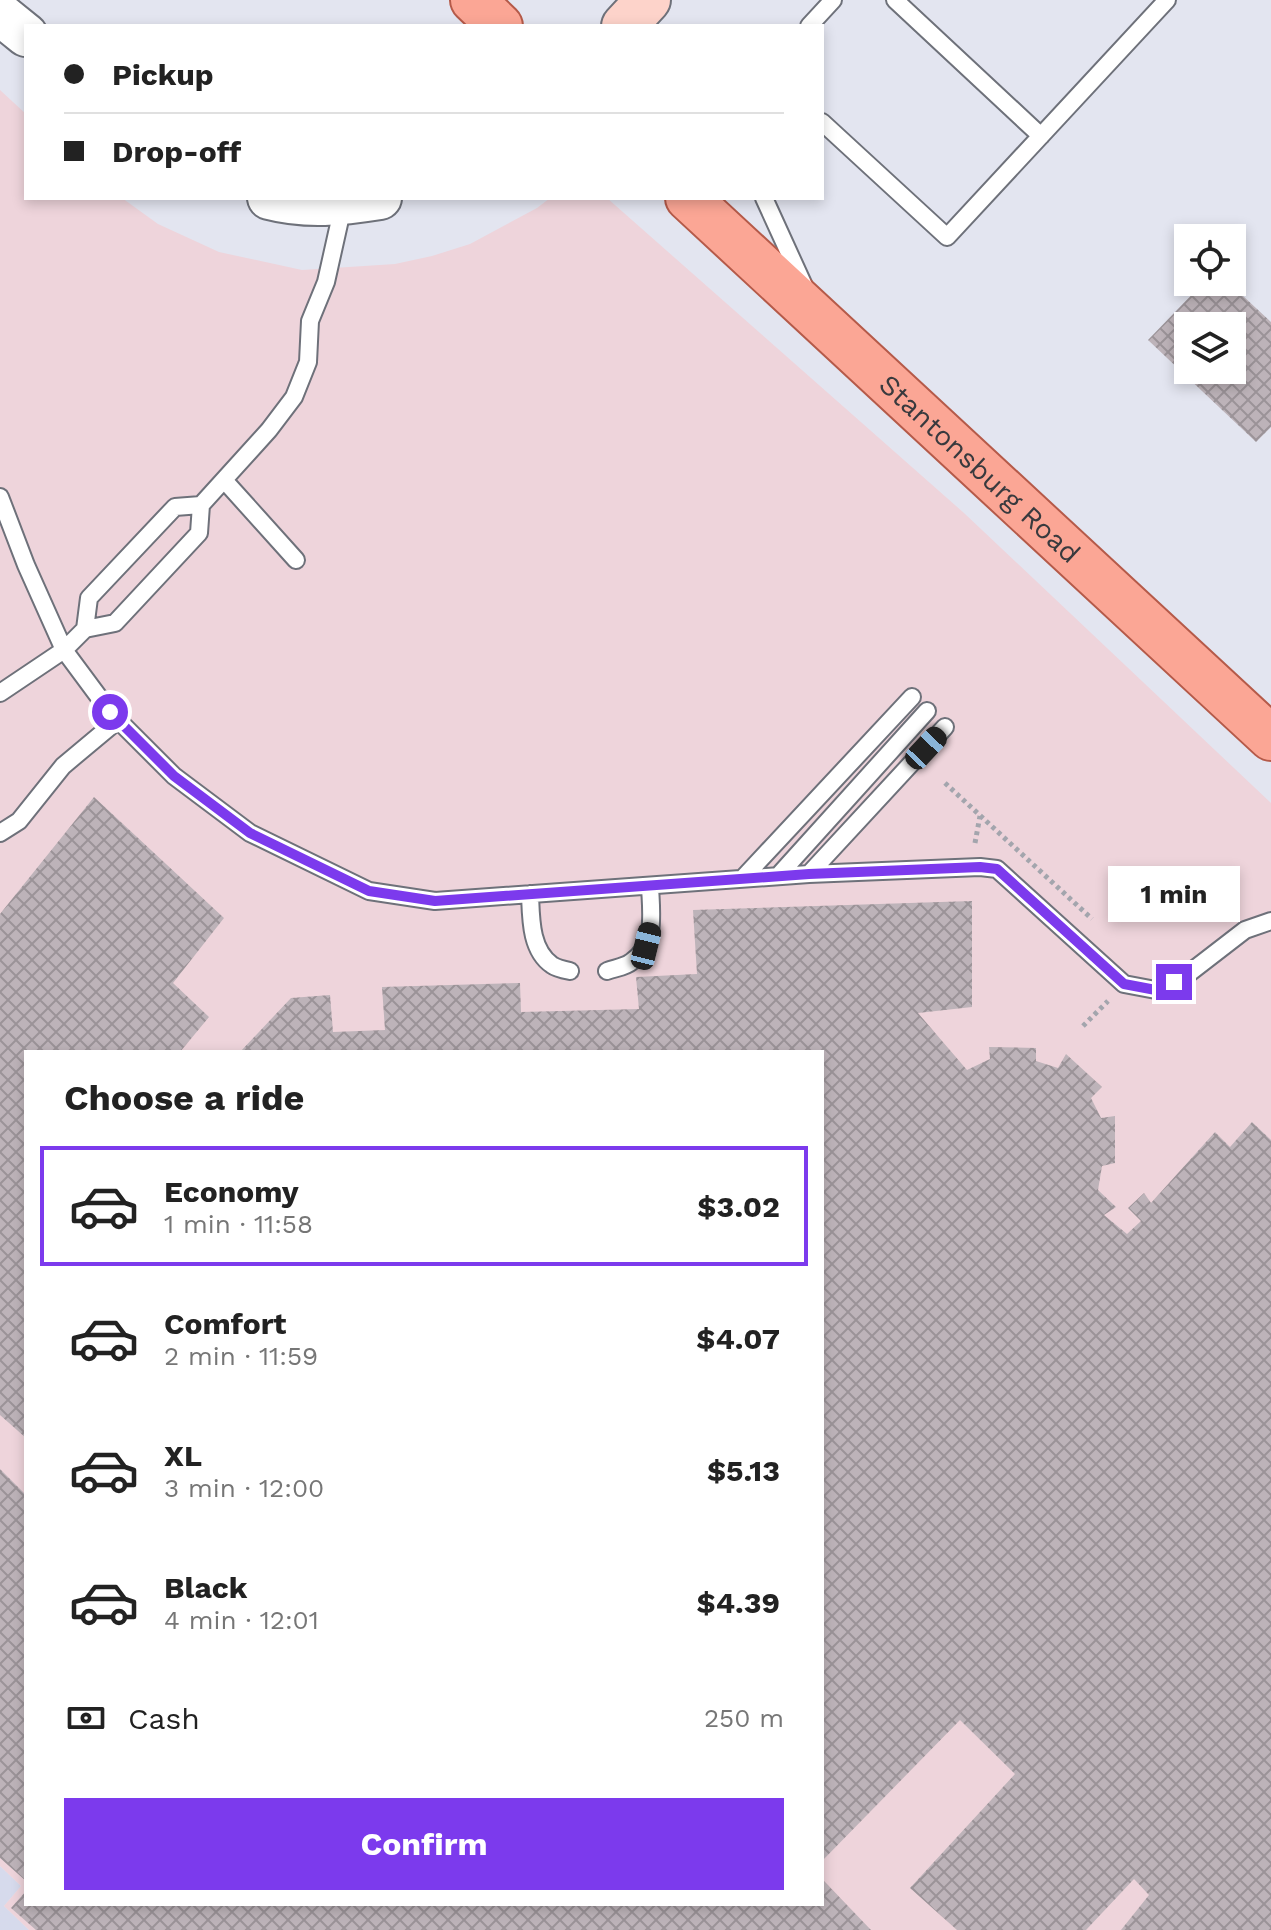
<!DOCTYPE html>
<meta charset="utf-8">
<style>
body{margin:0;font-family:"Work Sans",sans-serif;background:#f2f2f2;color:#222;height:100vh;display:flex;flex-direction:column;font-size:30px;white-space:nowrap}
*{box-sizing:border-box;margin:0}
p{font-size:26px;color:#767676}
.icon{flex:none;width:44px;height:44px;fill:none;stroke:currentColor;stroke-width:2;stroke-linecap:round;stroke-linejoin:round}
.map{position:relative;flex:1;overflow:hidden}
.drawer{position:absolute;left:24px;top:1050px;width:800px;height:856px;display:flex;flex-direction:column;background:#fff;border-radius:0px;box-shadow:0 4px 12px #0003}
.drawer>*{flex:none}
.hud{position:absolute;left:24px;top:24px;width:800px;height:176px;border-radius:0px;box-shadow:0 4px 12px #0003;display:grid;align-content:center;height:176px;padding:0 40px;background:#fff}
.buttons{position:absolute;left:1174px;top:224px;display:grid;gap:16px}
.buttons a{display:grid;place-items:center;width:72px;height:72px;border-radius:0px;background:#fff;box-shadow:0 4px 12px #0003;font-size:40px}
.end{position:absolute;width:36px;height:36px;margin:-18px;border:10px solid #7c3aed;background:#fff;box-shadow:0 0 0 4px #fff}
.from{border-radius:50%}
.bubble{position:absolute;height:56px;border-radius:0px;background:#fff;box-shadow:0 4px 12px #0003;font-size:26px;font-weight:700;line-height:56px;text-align:center}
.car{position:absolute;width:24px;height:48px;margin:-24px -12px;border-radius:10px;box-shadow:0 0 6px 2px #0007;background:linear-gradient(#222 24%,#8ab4d8 0 40%,#222 0 76%,#8ab4d8 0 86%,#222 0)}
.hud b{display:flex;align-items:center;gap:28px;height:76px;font-size:30px}
.hud b+b{border-top:2px solid #e0e0e0}
.hud i{width:20px;height:20px;background:#222}
ul{padding:0;list-style:none}
li{display:flex;align-items:center;gap:24px;height:120px;margin:0 16px 12px;padding:0 24px;border:4px solid transparent;border-radius:0px}
li div{flex:1}
li b{display:block;font-size:30px}
li em{font-style:normal;font-weight:700}
li.current{border-color:#7c3aed}
li>.icon{width:72px;height:72px;stroke-width:1.5}
h2{padding:0 40px;font-size:36px;line-height:96px}
.pay{display:flex;align-items:center;gap:20px;height:88px;padding:0 40px;font-size:30px}
.pay p{margin-inline-start:auto}
.action{display:flex;gap:16px;margin-top:auto;padding:16px 40px}
.action a{flex:1;height:92px;border-radius:0px;background:#7c3aed;color:#fff;font-size:32px;font-weight:700;line-height:92px;text-align:center}
.map>svg:first-child{display:block}
.built{fill:#d6daec}
.medical{fill:#eed4db;fill-rule:evenodd}
.building{fill:url(#building-cross-hatch);fill-rule:evenodd}
.lines{fill:none;stroke-linecap:round;stroke-linejoin:round}
.service-casing{stroke:#6e717a;stroke-width:20}
.tertiary-casing{stroke:#6e717a;stroke-width:46}
.secondary-casing{stroke:#6e717a;stroke-width:48}
.primary-casing{stroke:#b55a49;stroke-width:48}
.path{stroke:#a3a5ad;stroke-width:5;stroke-dasharray:4 4;stroke-linecap:butt}
.service{stroke:#fff;stroke-width:16}
.tertiary{stroke:#fff;stroke-width:42}
.secondary{stroke:#fdd3ca;stroke-width:44}
.primary{stroke:#fba695;stroke-width:44}
.route{stroke:#7c3aed;stroke-width:10}
.labels{text-anchor:middle;stroke-width:8;stroke-linejoin:round;paint-order:stroke}
.street-label{font-size:28px;fill:#393a3e;stroke:#e3e5f0}
</style>
<div class="map">
<svg width="1271" height="1930" viewBox="0 0 1271 1930">
<defs>
<pattern id="building-cross-hatch" width="8" height="8" patternUnits="userSpaceOnUse" patternTransform="scale(2)"><rect width="8" height="8" fill="#bdb3b9"/><path d="M0 0l8 8M0 8l8-8" fill="none" stroke="#9b9398"/></pattern>
</defs>
<rect width="100%" height="100%" fill="#e3e5f0"/>
<path class="built" d="M0,1866L21,1886L4,1906L29,1930H0Z"/>
<path class="medical" d="M0,90L26,114V198H122L158,224L219,252L302,270L395,264L432,256L470,244L537,208L550,198H607L964,513L1271,803V1930H29L4,1906L21,1886L0,1866ZM26,1052H822V1904H26Z"/>
<path class="building" d="M1204,282H1228L1271,322V427L1256,442L1148,340ZM1188,326H1232V370H1188Z
M94,797L224,918L173,983L209,1017L180,1052H26V1438L0,1415V914Z
M972,901V1007L918,1013L967,1070L990,1059L989,1047L1036,1048V1061L1058,1068L1066,1054L1102,1087L1091,1098L1101,1118L1115,1116V1163L1102,1166L1098,1190L1116,1207L1104,1215L1127,1234L1141,1221L1128,1208L1144,1193L1151,1203L1215,1132L1230,1147L1252,1122L1271,1140V1930H1121L1149,1895L1134,1879L1086,1930H957L910,1888L1015,1774L960,1720L822,1861V1052H240L291,998L330,995L333,1032L385,1030L382,987L520,983L521,1012L639,1009L636,977L697,974L693,910Z
M0,1469L26,1495V1881L0,1858Z
M822,1879L871,1930H36L11,1908L26,1891V1904H822Z"/>
<g class="lines">
<g class="service-casing">
<path id="service" d="M895,0L1041,136
M809,26L833,0
M822,122L947,237L1167,0
M764,198L805,288
M224,480L296,560
M0,497L26,565L64,650L110,712L174,776L250,833L369,891L435,901L809,874L980,867L997,869L1124,984L1161,991L1188,974L1245,930L1271,921
M85,629L89,598L175,507L201,505
M0,693L64,650L85,629L115,623L199,533L201,505L269,430L294,397L308,362L310,321L326,282L343,206
M0,833L19,821L63,766L118,720
M809,874L945,727
M778,876L927,711
M743,878L912,697
M530,894C531,917 530,950 552,965C556,968 565,970 570,971
M607,971C615,968 625,967 631,962C657,945 651,912 650,886"/>
</g>
<g class="tertiary-casing">
<path id="tertiary" d="M0,14L26,35
M269,198C307,208 342,204 380,198"/>
</g>
<g class="secondary-casing">
<path id="secondary" d="M624,26L648,0"/>
</g>
<g class="primary-casing">
<g id="primary">
<path d="M473,0L500,26"/>
<path id="s1" d="M688,198L1271,738"/>
</g>
</g>
<path class="path" d="M945,783L1092,919
M975,843L980,816
M1083,1026L1108,1001"/>
<use href="#service" class="service"/>
<use href="#tertiary" class="tertiary"/>
<use href="#secondary" class="secondary"/>
<use href="#primary" class="primary"/>
</g>
<g class="lines">
<path class="route" d="M110,712L174,776L250,833L369,891L435,901L809,874L980,867L997,869L1124,984L1161,991L1174,982"/>
</g>
<g class="labels">
<g class="street-label">
<text dy="10" stroke="none"><textPath href="#s1" startOffset="398">Stantonsburg Road</textPath></text>
</g>
</g>
</svg>
<div class="buttons">
<a><svg class="icon" aria-label="locate" viewBox="0 0 24 24"><circle cx="12" cy="12" r="6"/><path d="M12 2v4M12 18v4M2 12h4M18 12h4"/></svg></a>
<a><svg class="icon" aria-label="layers" viewBox="0 0 24 24"><path d="M12 4l9 5-9 5-9-5zM3 14l9 5 9-5"/></svg></a>
</div>
<i class="end from" style="left:110px;top:712px"></i>
<i class="end" style="left:1174px;top:982px"></i>
<div class="bubble" style="left:1108px;top:866px;width:132px">1 min</div>
<i class="car" style="left:926px;top:748px;rotate:43deg"></i>
<i class="car" style="left:646px;top:946px;rotate:14deg"></i>
<div class="hud">
<b><i class="from"></i>Pickup</b>
<b><i></i>Drop-off</b>
</div>
<section class="drawer">
<h2>Choose a ride</h2>
<ul>
<li class="current"><svg class="icon" aria-label="car" viewBox="0 0 24 24"><path d="M5 17H2v-5l4-1 3-4h7l3 4 3 1v5h-3M9 17h6M6 11h13"/><circle cx="7" cy="17" r="2"/><circle cx="17" cy="17" r="2"/></svg><div><b>Economy</b><p>1 min · 11:58</p></div><em>$3.02</em></li>
<li><svg class="icon" aria-label="car" viewBox="0 0 24 24"><path d="M5 17H2v-5l4-1 3-4h7l3 4 3 1v5h-3M9 17h6M6 11h13"/><circle cx="7" cy="17" r="2"/><circle cx="17" cy="17" r="2"/></svg><div><b>Comfort</b><p>2 min · 11:59</p></div><em>$4.07</em></li>
<li><svg class="icon" aria-label="car" viewBox="0 0 24 24"><path d="M5 17H2v-5l4-1 3-4h7l3 4 3 1v5h-3M9 17h6M6 11h13"/><circle cx="7" cy="17" r="2"/><circle cx="17" cy="17" r="2"/></svg><div><b>XL</b><p>3 min · 12:00</p></div><em>$5.13</em></li>
<li><svg class="icon" aria-label="car" viewBox="0 0 24 24"><path d="M5 17H2v-5l4-1 3-4h7l3 4 3 1v5h-3M9 17h6M6 11h13"/><circle cx="7" cy="17" r="2"/><circle cx="17" cy="17" r="2"/></svg><div><b>Black</b><p>4 min · 12:01</p></div><em>$4.39</em></li>
</ul>
<div class="pay"><svg class="icon" aria-label="cash" viewBox="0 0 24 24"><path d="M3 7h18v10H3z"/><circle cx="12" cy="12" r="2"/></svg>Cash<p>250 m</p></div>
<div class="action"><a>Confirm</a></div>
</section>
</div>
